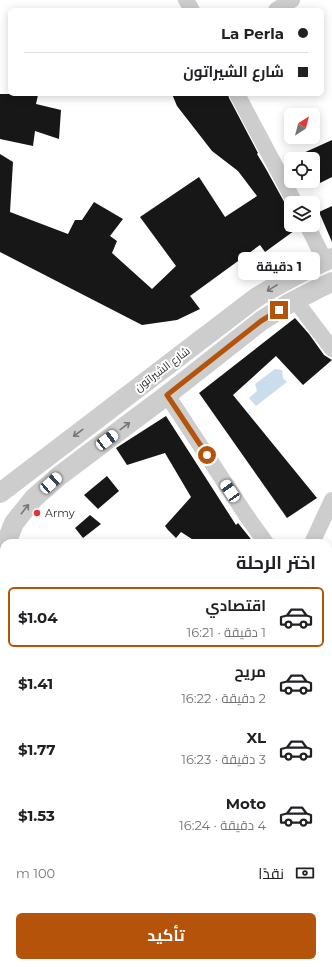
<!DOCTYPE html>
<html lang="ar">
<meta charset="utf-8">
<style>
body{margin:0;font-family:Montserrat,Cairo,sans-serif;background:#f6f6f6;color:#202124;direction:rtl;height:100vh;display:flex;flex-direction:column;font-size:15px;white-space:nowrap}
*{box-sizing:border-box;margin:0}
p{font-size:13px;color:#757577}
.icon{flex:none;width:22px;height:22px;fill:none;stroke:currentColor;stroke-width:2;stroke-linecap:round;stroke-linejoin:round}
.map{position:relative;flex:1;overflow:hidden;direction:ltr}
.side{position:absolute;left:0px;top:539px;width:332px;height:428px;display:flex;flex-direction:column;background:#fff;border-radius:12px 12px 0 0;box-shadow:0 2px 10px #0003;direction:rtl}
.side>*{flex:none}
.hud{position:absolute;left:8px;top:8px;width:316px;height:88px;border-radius:6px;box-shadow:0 2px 10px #0003;direction:rtl;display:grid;align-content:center;height:88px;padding:0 16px;background:#fff}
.needle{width:26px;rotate:36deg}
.tools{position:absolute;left:284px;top:108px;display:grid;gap:8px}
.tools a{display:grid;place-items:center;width:36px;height:36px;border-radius:6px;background:#fff;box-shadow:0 2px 10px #0003;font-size:20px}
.end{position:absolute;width:18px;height:18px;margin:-9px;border:5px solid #b45309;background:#fff;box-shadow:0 0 0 2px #fff}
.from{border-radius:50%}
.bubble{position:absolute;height:28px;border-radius:6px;background:#fff;box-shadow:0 2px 10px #0003;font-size:13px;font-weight:700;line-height:28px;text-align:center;direction:rtl}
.car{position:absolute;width:12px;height:24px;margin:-12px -6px;border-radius:5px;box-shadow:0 0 3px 1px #0007;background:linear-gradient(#fff 24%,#345 0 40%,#fff 0 76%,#345 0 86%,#fff 0)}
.hud b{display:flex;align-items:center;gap:14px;height:38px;font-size:15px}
.hud b+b{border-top:1px solid #e0e0e0}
.hud i{width:10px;height:10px;background:#202124}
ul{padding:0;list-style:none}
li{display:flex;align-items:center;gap:12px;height:60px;margin:0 8px 6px;padding:0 8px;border:2px solid transparent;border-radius:6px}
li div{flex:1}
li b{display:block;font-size:15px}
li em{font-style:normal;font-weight:700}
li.selected{border-color:#b45309}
li>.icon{width:36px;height:36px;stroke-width:1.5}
h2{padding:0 16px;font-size:18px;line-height:48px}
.pay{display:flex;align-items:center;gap:10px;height:44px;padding:0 16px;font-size:15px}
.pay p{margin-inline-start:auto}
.primary-button{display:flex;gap:8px;margin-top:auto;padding:8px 16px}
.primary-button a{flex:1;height:46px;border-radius:6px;background:#b45309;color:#fff;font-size:16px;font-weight:700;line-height:46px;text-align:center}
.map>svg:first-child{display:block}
.water{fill:#caddec}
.building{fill:#171717}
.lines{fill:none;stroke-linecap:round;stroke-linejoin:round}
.service{stroke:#cdcdcd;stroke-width:8}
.minor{stroke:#cdcdcd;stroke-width:16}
.tertiary{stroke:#cdcdcd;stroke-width:20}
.oneway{stroke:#777}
.route{stroke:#b45309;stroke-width:5}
.poi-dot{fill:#e43437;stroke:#fff;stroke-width:1.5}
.labels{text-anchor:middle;stroke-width:4;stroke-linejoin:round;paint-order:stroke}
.street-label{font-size:11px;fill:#303030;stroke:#fff}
.poi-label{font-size:11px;fill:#303030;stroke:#fff;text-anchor:start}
</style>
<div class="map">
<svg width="332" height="967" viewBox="0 0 332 967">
<rect width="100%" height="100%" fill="#fff"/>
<path class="water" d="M275,369L282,370L283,378L287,382L256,406L249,398L257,391L255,384Z
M328,892L332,895V967H0V898L4,897V963H328Z"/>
<path class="building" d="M0,94H23L38,95L36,104L61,110L59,139L35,131L33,146L0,139Z
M172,94H228L229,98L258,153L257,154L266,169L287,207L291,211V225H298V228L265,252L260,245L190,296L200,309L177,320L142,325L0,252V154L13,162L10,212L68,234L75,220H82L94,202L123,219L110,236L117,241L112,253L152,289L176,266L140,217L199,177L225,217L257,196L238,171L212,151L177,106Z
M332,140V177L316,185L313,178V159H290Z
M332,206V242L319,212Z
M295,318L309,334L324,355L332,360L303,385L276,356L233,395L317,498L287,518L199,393Z
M166,416L236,525L238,523L254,543H198L181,532L176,538L168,530L165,526L191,497L165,453L127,465L116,448Z
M107,476L119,491L98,509L84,495Z
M90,515L101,524L83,538L75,528Z"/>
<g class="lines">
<path class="service" d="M0,770H4"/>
<path class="minor" d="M186,0L192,10
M276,10L292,0
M237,94L295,203
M307,225L325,261
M295,300L332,349
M167,395L246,515L266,543
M312,543L332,500
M328,585L332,586"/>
<path class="tertiary" d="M0,493L257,297C282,282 306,269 332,258
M6,543L14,523L34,498L59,476L167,395L261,321L288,304L317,289L332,282
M0,569L2,552L4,548
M0,597L4,600
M0,685L4,686
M328,756L332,757"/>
</g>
<defs><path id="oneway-shaft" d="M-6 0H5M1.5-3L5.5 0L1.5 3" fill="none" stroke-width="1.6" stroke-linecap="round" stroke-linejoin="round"/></defs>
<g class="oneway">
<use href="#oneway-shaft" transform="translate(272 288) rotate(148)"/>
<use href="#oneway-shaft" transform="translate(125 426) rotate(-37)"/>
<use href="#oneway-shaft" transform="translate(78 433) rotate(143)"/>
<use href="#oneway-shaft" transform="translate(25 509) rotate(-52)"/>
</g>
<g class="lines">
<path class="route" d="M207,455L167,395L261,321L279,310"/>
</g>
<circle class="poi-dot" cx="37" cy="513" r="4"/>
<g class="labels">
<g class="street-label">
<text transform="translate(162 369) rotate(-37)" y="4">شارع الشيراتون</text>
</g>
<g class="poi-label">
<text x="45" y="517">Army</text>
</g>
</g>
</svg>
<div class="tools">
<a><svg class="needle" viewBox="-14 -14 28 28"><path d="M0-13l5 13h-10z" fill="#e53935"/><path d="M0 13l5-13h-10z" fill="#757577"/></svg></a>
<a><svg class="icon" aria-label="locate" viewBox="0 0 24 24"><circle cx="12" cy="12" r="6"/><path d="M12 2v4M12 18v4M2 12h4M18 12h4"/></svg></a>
<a><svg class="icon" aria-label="layers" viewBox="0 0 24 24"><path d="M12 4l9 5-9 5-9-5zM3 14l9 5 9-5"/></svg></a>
</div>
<i class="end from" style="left:207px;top:455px"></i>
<i class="end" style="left:279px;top:310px"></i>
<div class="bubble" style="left:238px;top:252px;width:82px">1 دقيقة</div>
<i class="car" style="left:107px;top:440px;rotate:53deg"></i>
<i class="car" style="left:51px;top:483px;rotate:48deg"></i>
<i class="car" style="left:230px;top:491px;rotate:326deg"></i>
<div class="hud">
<b><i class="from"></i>La Perla</b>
<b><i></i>شارع الشيراتون</b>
</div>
<section class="side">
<h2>اختر الرحلة</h2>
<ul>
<li class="selected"><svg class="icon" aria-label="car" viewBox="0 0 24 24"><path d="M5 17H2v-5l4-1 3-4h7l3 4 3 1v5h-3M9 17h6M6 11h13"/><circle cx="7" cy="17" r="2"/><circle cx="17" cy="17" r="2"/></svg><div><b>اقتصادي</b><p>1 دقيقة · 16:21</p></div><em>$1.04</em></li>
<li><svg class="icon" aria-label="car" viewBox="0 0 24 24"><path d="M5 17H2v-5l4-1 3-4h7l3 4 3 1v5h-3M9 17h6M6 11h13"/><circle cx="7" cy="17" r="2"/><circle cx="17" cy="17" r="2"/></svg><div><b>مريح</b><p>2 دقيقة · 16:22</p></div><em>$1.41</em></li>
<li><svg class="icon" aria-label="car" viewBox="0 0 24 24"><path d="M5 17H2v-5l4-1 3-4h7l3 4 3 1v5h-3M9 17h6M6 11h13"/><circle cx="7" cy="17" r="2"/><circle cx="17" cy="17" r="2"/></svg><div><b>XL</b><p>3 دقيقة · 16:23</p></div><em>$1.77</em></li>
<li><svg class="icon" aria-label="car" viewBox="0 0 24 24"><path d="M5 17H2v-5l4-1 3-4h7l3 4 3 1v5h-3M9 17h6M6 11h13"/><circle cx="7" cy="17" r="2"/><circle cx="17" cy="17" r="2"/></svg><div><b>Moto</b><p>4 دقيقة · 16:24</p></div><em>$1.53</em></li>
</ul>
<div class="pay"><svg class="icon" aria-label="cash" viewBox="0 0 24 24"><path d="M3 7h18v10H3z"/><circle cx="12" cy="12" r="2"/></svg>نقدًا<p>100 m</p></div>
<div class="primary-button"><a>تأكيد</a></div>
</section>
</div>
